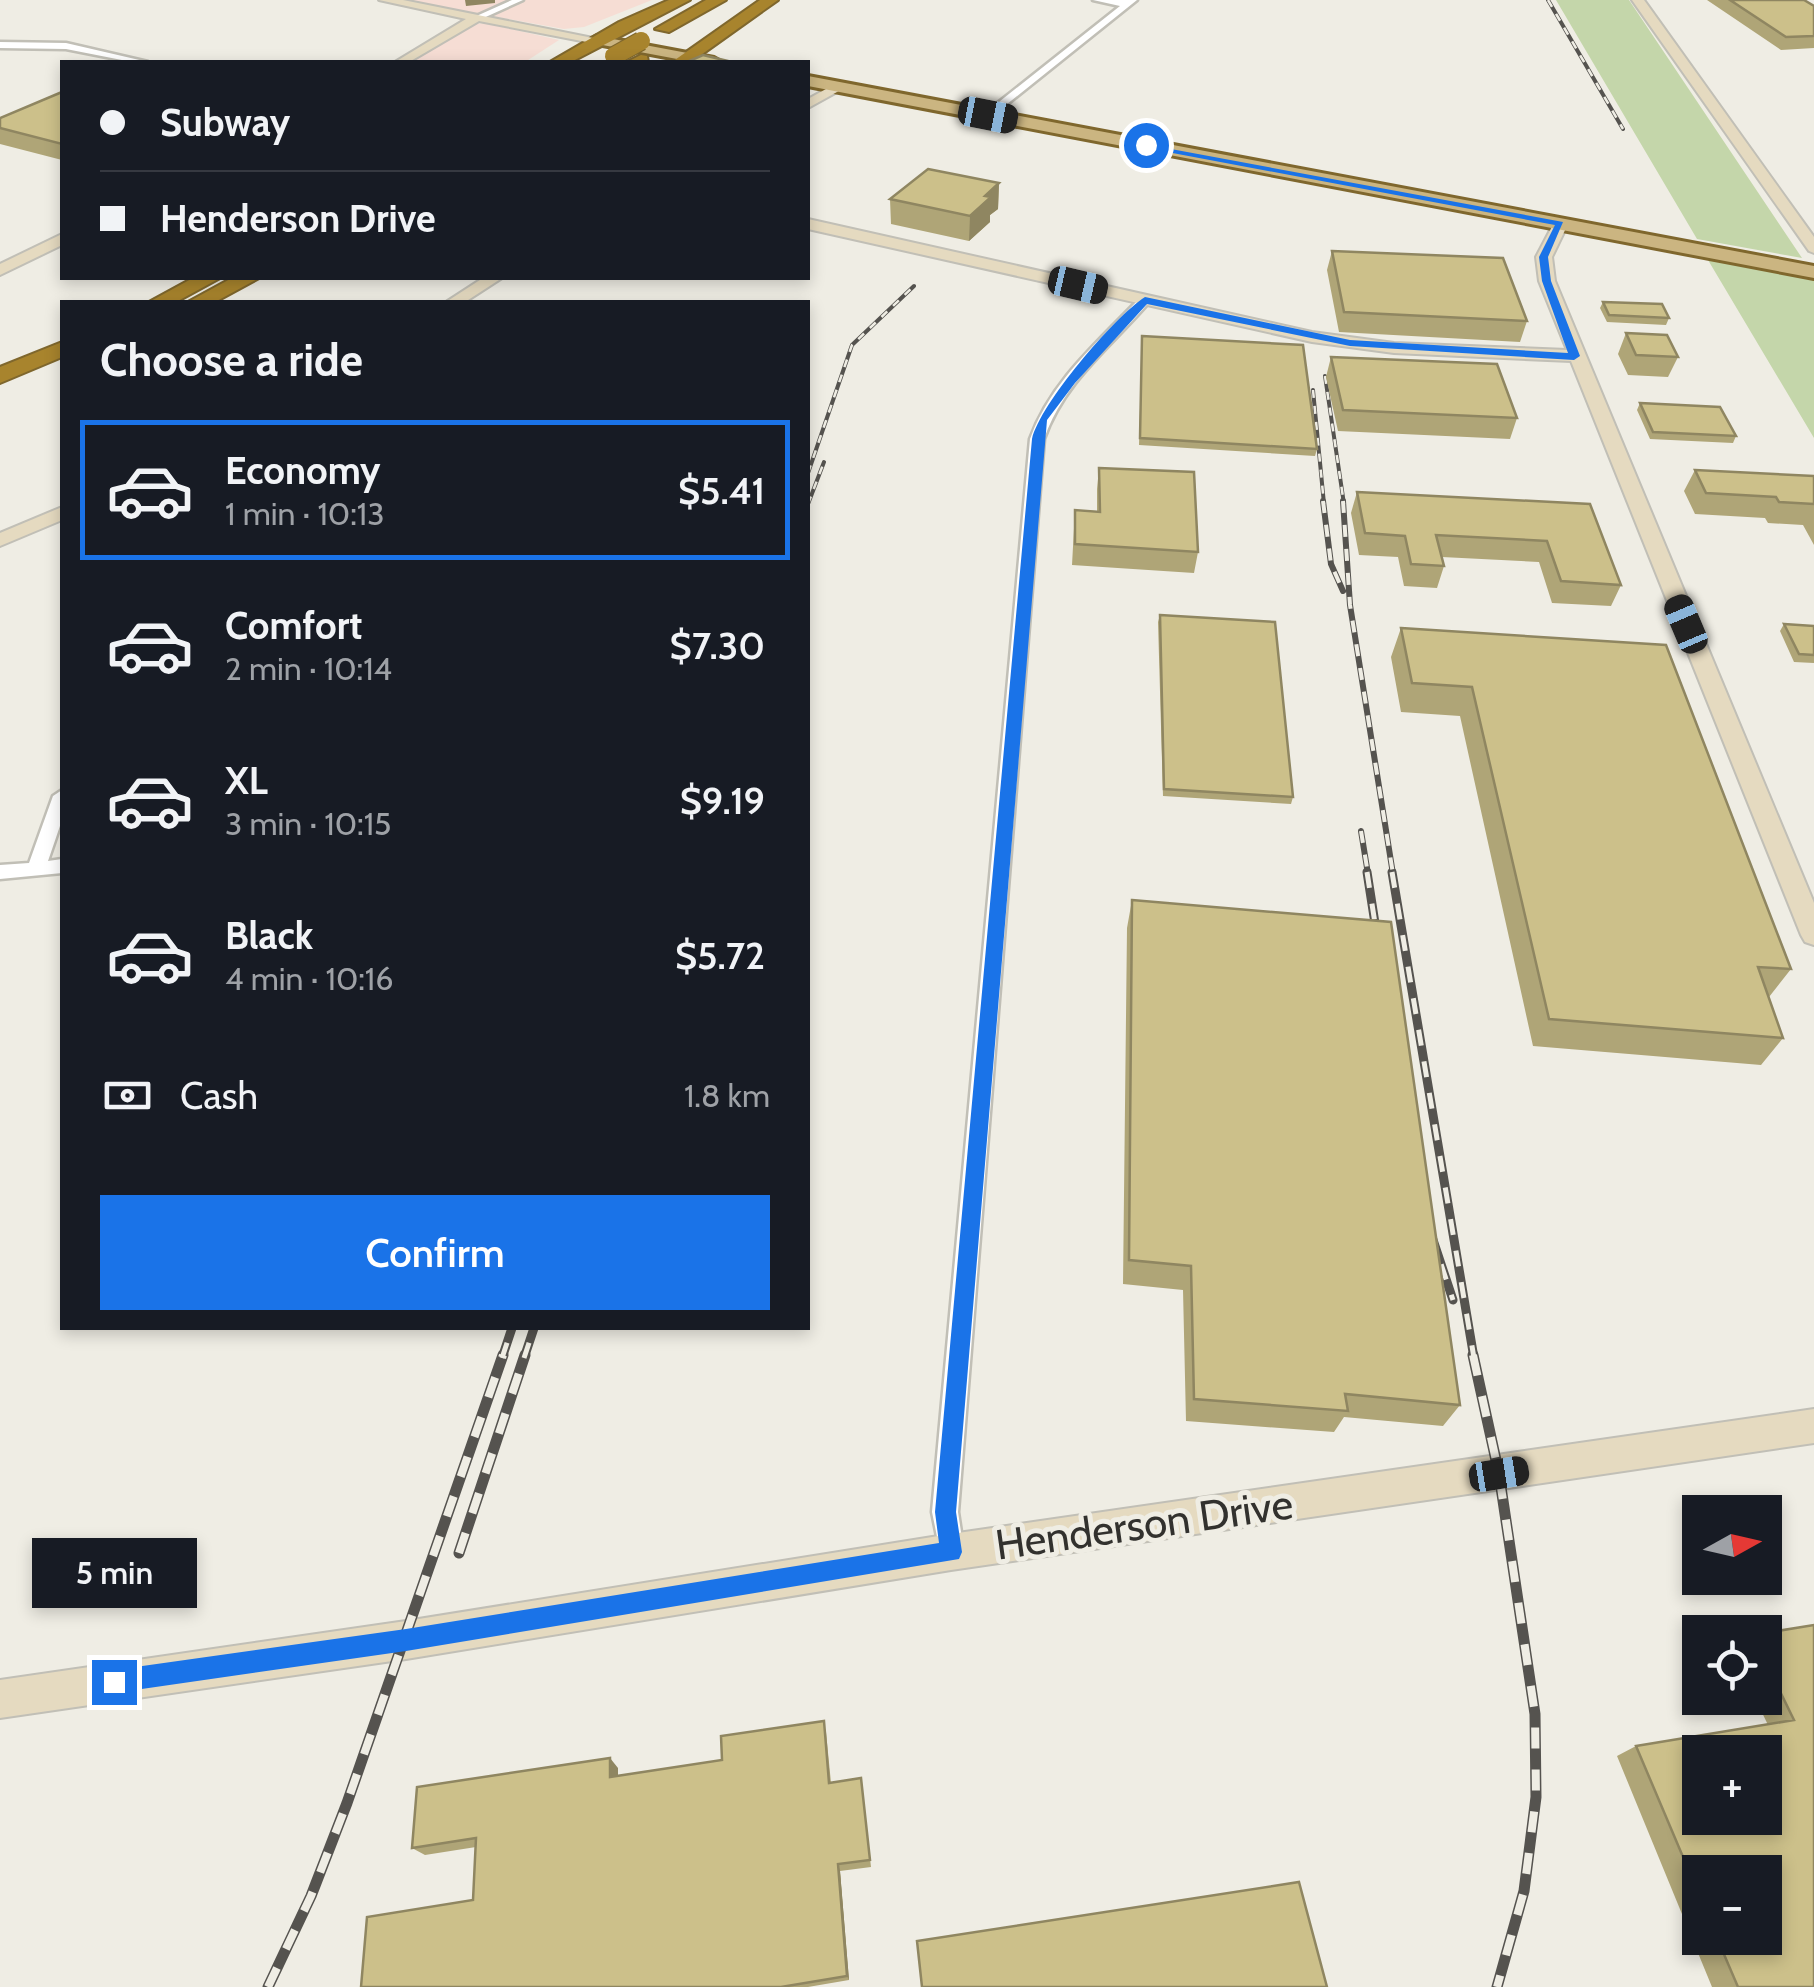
<!DOCTYPE html>
<meta charset="utf-8">
<style>
body{margin:0;font-family:Cabin,sans-serif;background:#242831;color:#f1f3f6;height:100vh;display:flex;flex-direction:column;font-size:38px;white-space:nowrap}
*{box-sizing:border-box;margin:0}
p{font-size:32px;color:#9ea1a6}
.icon{flex:none;width:55px;height:55px;fill:none;stroke:currentColor;stroke-width:2;stroke-linecap:round;stroke-linejoin:round}
.map{position:relative;flex:1;overflow:hidden}
.drawer{position:absolute;left:60px;top:300px;width:750px;height:1030px;display:flex;flex-direction:column;background:#171b24;border-radius:0px;box-shadow:0 5px 15px #0003}
.drawer>*{flex:none}
.top-card{position:absolute;left:60px;top:60px;width:750px;height:220px;border-radius:0px;box-shadow:0 5px 15px #0003;display:grid;align-content:center;height:220px;padding:0 40px;background:#171b24}
.needle{width:65px;rotate:82deg}
.fabs{position:absolute;left:1682px;top:1495px;display:grid;gap:20px}
.fabs a{display:grid;place-items:center;width:100px;height:100px;border-radius:0px;background:#171b24;box-shadow:0 5px 15px #0003;font-size:50px}
.end{position:absolute;width:45px;height:45px;margin:-22px;border:12px solid #1a73e8;background:#fff;box-shadow:0 0 0 5px #fff}
.from{border-radius:50%}
.bubble{position:absolute;height:70px;border-radius:0px;background:#171b24;box-shadow:0 5px 15px #0003;font-size:32px;font-weight:600;line-height:70px;text-align:center}
.car{position:absolute;width:30px;height:60px;margin:-30px -15px;border-radius:12px;box-shadow:0 0 8px 2px #0007;background:linear-gradient(#222 24%,#8ab4d8 0 40%,#222 0 76%,#8ab4d8 0 86%,#222 0)}
.top-card b{display:flex;align-items:center;gap:35px;height:95px;font-size:38px}
.top-card b+b{border-top:2px solid #363941}
.top-card i{width:25px;height:25px;background:#f1f3f6}
ul{padding:0;list-style:none}
li{display:flex;align-items:center;gap:30px;height:140px;margin:0 20px 15px;padding:0 20px;border:5px solid transparent;border-radius:0px}
li div{flex:1}
li b{display:block;font-size:38px}
li em{font-style:normal;font-weight:600}
li.current{border-color:#1a73e8}
li>.icon{width:90px;height:90px;stroke-width:1.5}
h2{padding:0 40px;font-size:45px;line-height:120px}
.pay{display:flex;align-items:center;gap:25px;height:110px;padding:0 40px;font-size:38px}
.pay p{margin-inline-start:auto}
.button{display:flex;gap:20px;margin-top:auto;padding:20px 40px}
.button a{flex:1;height:115px;border-radius:0px;background:#1a73e8;color:#fff;font-size:40px;font-weight:600;line-height:115px;text-align:center}
.map>svg:first-child{display:block}
.commercial{fill:#f6ddd4}
.green{fill:#c4d6aa}
.lines{fill:none;stroke-linecap:round;stroke-linejoin:round}
.street-casing{stroke:#c1bfb6;stroke-width:5}
.secondary-casing{stroke:#c1bfb6;stroke-width:4}
.primary-casing{stroke:#7f672d;stroke-width:6}
.highway-casing{stroke:#7f672d;stroke-width:4}
.street{fill:#fff;fill-rule:evenodd}
.secondary{fill:#e5dac0;fill-rule:evenodd}
.primary{fill:#cbb581;fill-rule:evenodd}
.highway{fill:#a8842d;fill-rule:evenodd}
.rail-far3-casing{stroke:#55534f;stroke-width:4}
.rail-far2-casing{stroke:#55534f;stroke-width:6}
.rail-far1-casing{stroke:#55534f;stroke-width:9}
.rail-casing{stroke:#55534f;stroke-width:11}
.rail-far3{stroke:#efede4;stroke-width:2.5;stroke-dasharray:8;stroke-linecap:butt}
.rail-far2{stroke:#efede4;stroke-width:4;stroke-dasharray:12;stroke-linecap:butt}
.rail-far1{stroke:#efede4;stroke-width:5;stroke-dasharray:16;stroke-linecap:butt}
.rail{stroke:#efede4;stroke-width:8;stroke-dasharray:21;stroke-linecap:butt}
.highway-bridge-casing{stroke:#7f672d;stroke-width:20;stroke-linecap:butt}
.highway-bridge{stroke:#a8842d;stroke-width:18}
.wall{fill:#afa577;fill-rule:evenodd}
.shaded-wall{fill:#8f8661}
.building{fill:#ccc08a;stroke:#8f8661;stroke-width:2.5;fill-rule:evenodd}
.route{fill:#1a73e8}
.labels{text-anchor:middle;stroke-width:10;stroke-linejoin:round;paint-order:stroke}
.near-street-label{font-size:42px;fill:#32312e;stroke:#efede4}
</style>
<div class="map">
<svg width="1814" height="1987" viewBox="0 0 1814 1987">
<rect width="100%" height="100%" fill="#efede4"/>
<path class="commercial" d="M403,0H652L584,27L564,29Z
M485,23L559,40L525,62H407L475,24Z"/>
<path class="green" d="M1556,0H1629L1802,258L1697,239Z
M1708,260L1814,280V438Z"/>
<g class="lines">
<g class="street-casing">
<path id="street" d="M512,0H523L479,20L472,18Z
M1093,0H1137L991,117H985V113L1120,6Z
M0,42L66,43L148,62H132L66,49L0,48Z
M1141,297L1151,300C1113,345 1064,381 1044,439L958,1512L964,1552L960,1561L951,1565L942,1561L932,1512L1030,439C1051,381 1099,341 1141,297Z
M62,790V820L48,861L62,859V873L0,879V865L29,863L53,796Z"/>
</g>
<g class="secondary-casing">
<path id="secondary" d="M379,0H403L603,40L597,44L479,21L409,62H395L466,19Z
M1632,0H1644L1814,237V253L1809,251Z
M835,84L846,87L808,108V99Z
M808,219L1312,332L1394,343L1567,350L1539,281L1536,257L1555,221H1565L1568,224L1552,257L1555,281L1814,903V945L1805,942L1801,935L1571,361L1394,353L1312,342L808,229Z
M62,234V245L0,275V264Z
M483,278H502L465,302H446Z
M62,507V520L0,546V533Z
M1814,1409V1443L951,1570L406,1659L0,1718V1680L406,1621L951,1534Z"/>
</g>
<g class="primary-casing">
<path id="primary" d="M597,36L714,58L721,62H693L592,43L590,40Z
M808,76L1814,266V278L808,86Z"/>
</g>
<g class="highway-casing">
<path id="highway" d="M669,0H690L571,62H550L619,22Z
M706,0H726L669,32L655,29Z
M760,0H778L691,62H672Z
M641,55L647,56L648,62H627Z
M193,278H220L176,302H149Z
M232,278H259L215,302H188Z
M62,342V357L0,383V367Z"/>
</g>
<use href="#street" class="street"/>
<use href="#secondary" class="secondary"/>
<use href="#primary" class="primary"/>
<use href="#highway" class="highway"/>
<g class="rail-far3-casing">
<path id="rail-far3" d="M1548,0L1623,129
M1325,376L1344,504
M1313,390L1324,504
M808,473L852,345L914,286
M808,504L824,462"/>
</g>
<g class="rail-far2-casing">
<path id="rail-far2" d="M1323,501L1331,564L1343,591
M1343,501L1350,605L1393,874
M1361,831L1368,874"/>
</g>
<g class="rail-far1-casing">
<path id="rail-far1" d="M1367,872L1379,949
M1392,872L1474,1358
M1431,1234L1453,1300
M502,1358L512,1328
M524,1358L534,1328"/>
</g>
<g class="rail-casing">
<path id="rail" d="M1473,1355L1499,1474L1535,1714L1536,1797L1524,1891L1497,1987
M459,1553L525,1355
M268,1987L311,1896L347,1803L503,1355"/>
</g>
<use href="#rail-far3" class="rail-far3"/>
<use href="#rail-far2" class="rail-far2"/>
<use href="#rail-far1" class="rail-far1"/>
<use href="#rail" class="rail"/>
<g class="highway-bridge-casing">
<path id="highway-bridge" d="M614,56L641,41"/>
</g>
<use href="#highway-bridge" class="highway-bridge"/>
</g>
<path class="wall" d="M1707,0H1804L1814,6V48L1781,50Z
M62,92V160L0,144V118Z
M999,183L998,209L990,215V222L969,241L891,224L890,199Z
M1332,251L1527,321L1520,342L1339,332L1327,270Z
M1603,302L1669,318L1666,325L1607,322L1600,308Z
M1626,333L1678,357L1668,377L1628,375L1618,354Z
M1142,336L1317,449L1315,456L1139,445Z
M1331,357L1517,418L1510,439L1338,431L1326,377Z
M1640,403L1736,436L1733,443L1650,439L1637,410Z
M1099,468L1198,552L1194,573L1072,565L1075,510L1097,511V489Z
M1695,470L1814,476V545L1803,525L1768,523L1765,518L1695,514L1684,491Z
M1357,492L1590,504L1621,585L1611,606L1552,603L1539,562L1442,557L1444,566L1437,588L1404,586L1398,557L1359,555L1351,513Z
M1160,615L1293,797L1291,804L1163,796L1158,622Z
M1784,624L1814,626V663L1794,662L1780,631Z
M1401,628L1666,645L1791,969L1769,997L1783,1038L1761,1065L1533,1046L1460,716L1401,712L1391,657Z
M1132,900L1460,1405L1443,1426L1344,1417L1334,1432L1186,1421L1183,1290L1123,1284L1127,928Z
M1814,1625V1987H1712L1617,1756L1636,1746L1768,1725L1755,1698H1765V1633ZM1700,1872L1765,1938H1700Z
M826,1732L831,1783L861,1778L871,1867L840,1871L849,1980L808,1987H361L473,1900L476,1847L425,1855L412,1848L618,1768V1776L722,1760Z"/>
<path class="shaded-wall" d="M465,0H495V3L466,6Z
M999,183L998,209L990,215V222L969,241L970,216L985,196Z
M610,1758L618,1768V1786L610,1777Z
M838,1864L840,1871L849,1980L847,1976Z"/>
<path class="building" d="M1730,0H1804L1814,6V36L1786,37Z
M703,55L732,62H687Z
M62,92V144L0,128V118Z
M928,169L999,183L985,196L991,197L970,216L890,199Z
M1332,251L1503,258L1527,321L1344,312Z
M1603,302L1662,304L1669,318L1609,315Z
M1626,333L1667,335L1678,357L1636,355Z
M1142,336L1303,345L1317,449L1140,438Z
M1331,357L1497,364L1517,418L1343,410Z
M1640,403L1720,407L1736,436L1653,432Z
M1099,468L1194,472L1198,552L1075,544V510L1100,512Z
M1695,470L1814,476V504L1779,502L1776,497L1706,493Z
M1357,492L1590,504L1621,585L1561,581L1547,541L1436,535L1444,566L1411,564L1405,536L1365,533Z
M1160,615L1275,622L1293,797L1164,789Z
M1784,624L1814,626V655L1799,654Z
M1401,628L1666,645L1791,969L1758,967L1783,1038L1549,1019L1472,687L1412,683Z
M1132,900L1391,922L1460,1405L1345,1394L1348,1411L1194,1399L1191,1266L1129,1260Z
M1814,1625V1987H1738L1717,1938H1765V1872H1700V1897L1636,1746L1794,1720L1765,1661V1633ZM1700,1752H1765V1818H1700Z
M824,1721L829,1783L861,1778L870,1860L838,1864L847,1976L781,1987H361L367,1917L473,1900L476,1838L412,1848L417,1787L610,1758V1777L722,1760L721,1736Z
M1299,1882L1327,1987H922L917,1941Z"/>
<path class="route" d="M1144,144L1563,222L1548,257L1551,281L1580,356L1574,360L1350,346L1147,304L1075,383L1047,420L956,1512L962,1552L959,1559L406,1651L114,1693L106,1690L102,1682L106,1674L114,1670L406,1629L939,1543L935,1512L1032,439C1040,404 1114,317 1145,297L1350,340L1568,353L1542,281L1539,257L1555,225L1146,148Z"/>
<g class="labels">
<g class="near-street-label">
<text transform="translate(1144 1524) rotate(-8)" y="15">Henderson Drive</text>
</g>
</g>
</svg>
<div class="fabs">
<a><svg class="needle" viewBox="-14 -14 28 28"><path d="M0-13l5 13h-10z" fill="#e53935"/><path d="M0 13l5-13h-10z" fill="#9ea1a6"/></svg></a>
<a><svg class="icon" aria-label="locate" viewBox="0 0 24 24"><circle cx="12" cy="12" r="6"/><path d="M12 2v4M12 18v4M2 12h4M18 12h4"/></svg></a>
<a>+</a>
<a>−</a>
</div>
<i class="end from" style="left:1146px;top:145px"></i>
<i class="end" style="left:114px;top:1682px"></i>
<div class="bubble" style="left:32px;top:1538px;width:165px">5 min</div>
<i class="car" style="left:988px;top:115px;rotate:101deg"></i>
<i class="car" style="left:1078px;top:285px;rotate:103deg"></i>
<i class="car" style="left:1686px;top:624px;rotate:337deg"></i>
<i class="car" style="left:1499px;top:1474px;rotate:81deg"></i>
<div class="top-card">
<b><i class="from"></i>Subway</b>
<b><i></i>Henderson Drive</b>
</div>
<section class="drawer">
<h2>Choose a ride</h2>
<ul>
<li class="current"><svg class="icon" aria-label="car" viewBox="0 0 24 24"><path d="M5 17H2v-5l4-1 3-4h7l3 4 3 1v5h-3M9 17h6M6 11h13"/><circle cx="7" cy="17" r="2"/><circle cx="17" cy="17" r="2"/></svg><div><b>Economy</b><p>1 min · 10:13</p></div><em>$5.41</em></li>
<li><svg class="icon" aria-label="car" viewBox="0 0 24 24"><path d="M5 17H2v-5l4-1 3-4h7l3 4 3 1v5h-3M9 17h6M6 11h13"/><circle cx="7" cy="17" r="2"/><circle cx="17" cy="17" r="2"/></svg><div><b>Comfort</b><p>2 min · 10:14</p></div><em>$7.30</em></li>
<li><svg class="icon" aria-label="car" viewBox="0 0 24 24"><path d="M5 17H2v-5l4-1 3-4h7l3 4 3 1v5h-3M9 17h6M6 11h13"/><circle cx="7" cy="17" r="2"/><circle cx="17" cy="17" r="2"/></svg><div><b>XL</b><p>3 min · 10:15</p></div><em>$9.19</em></li>
<li><svg class="icon" aria-label="car" viewBox="0 0 24 24"><path d="M5 17H2v-5l4-1 3-4h7l3 4 3 1v5h-3M9 17h6M6 11h13"/><circle cx="7" cy="17" r="2"/><circle cx="17" cy="17" r="2"/></svg><div><b>Black</b><p>4 min · 10:16</p></div><em>$5.72</em></li>
</ul>
<div class="pay"><svg class="icon" aria-label="cash" viewBox="0 0 24 24"><path d="M3 7h18v10H3z"/><circle cx="12" cy="12" r="2"/></svg>Cash<p>1.8 km</p></div>
<div class="button"><a>Confirm</a></div>
</section>
</div>
